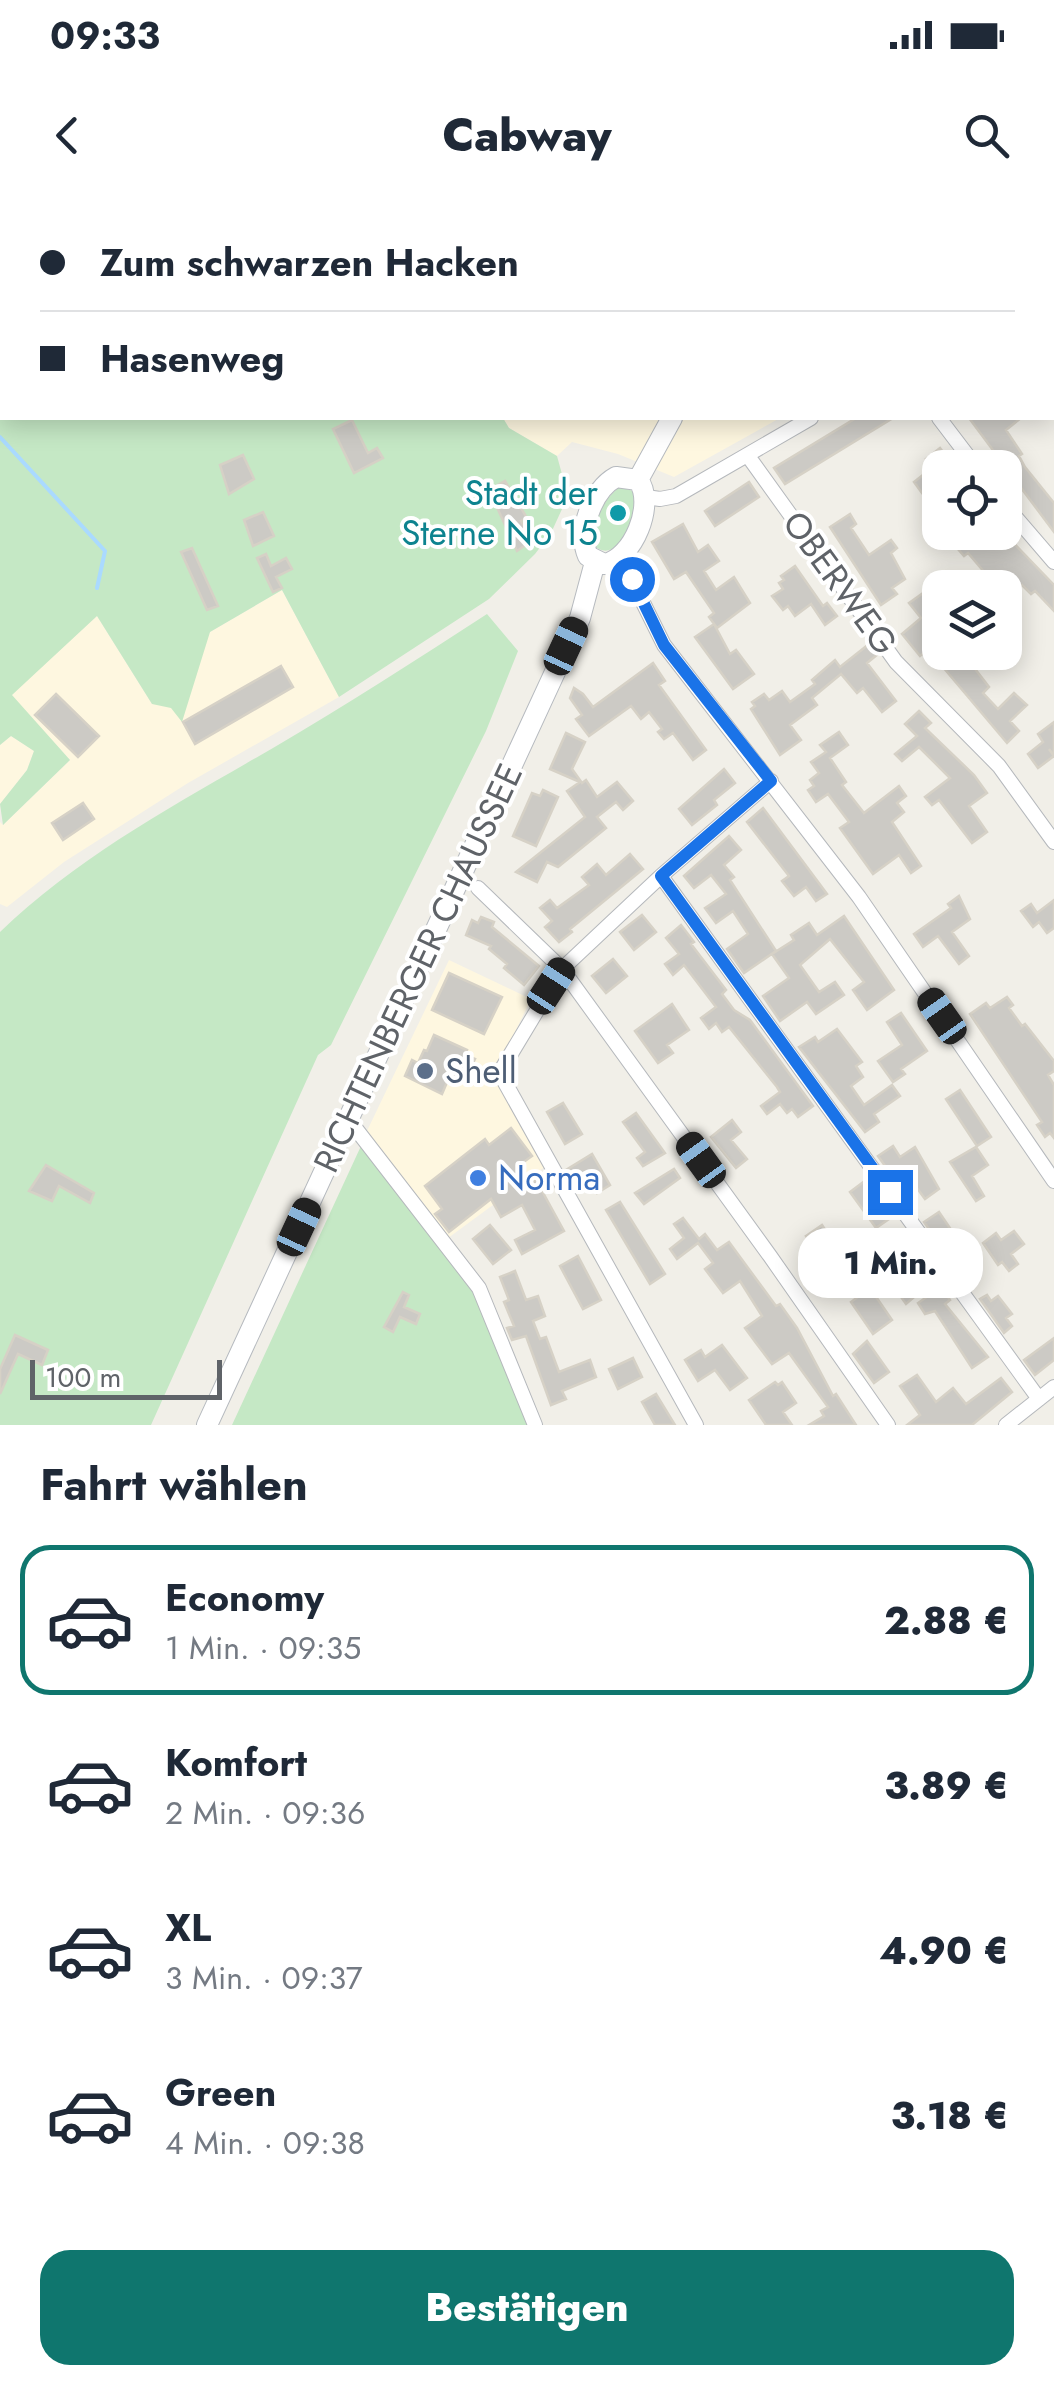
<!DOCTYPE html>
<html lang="de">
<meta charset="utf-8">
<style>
body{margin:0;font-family:Jost,sans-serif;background:#f6f6f7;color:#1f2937;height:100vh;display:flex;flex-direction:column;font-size:38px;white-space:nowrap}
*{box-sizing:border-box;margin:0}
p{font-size:32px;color:#747a83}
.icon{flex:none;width:55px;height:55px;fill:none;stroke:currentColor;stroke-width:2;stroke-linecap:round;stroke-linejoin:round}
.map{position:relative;height:1225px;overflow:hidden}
.drawer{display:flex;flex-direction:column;background:#fff;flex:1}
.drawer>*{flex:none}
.hud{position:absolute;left:0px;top:0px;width:1055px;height:220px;box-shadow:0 5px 25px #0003;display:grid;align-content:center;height:220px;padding:0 40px;background:#fff}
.tools{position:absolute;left:922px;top:250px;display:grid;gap:20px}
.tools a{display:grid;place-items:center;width:100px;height:100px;border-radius:20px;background:#fff;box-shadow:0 5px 25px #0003;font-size:50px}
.scale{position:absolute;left:30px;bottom:25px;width:192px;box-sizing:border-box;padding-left:10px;border:5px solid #5f6368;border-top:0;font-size:28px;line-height:35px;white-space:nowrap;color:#5f6368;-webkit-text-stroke:8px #fff;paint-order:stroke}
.end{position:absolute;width:45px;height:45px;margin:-22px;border:12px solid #1a73e8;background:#fff;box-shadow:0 0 0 5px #fff}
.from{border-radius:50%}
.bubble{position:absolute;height:70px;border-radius:30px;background:#fff;box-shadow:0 5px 25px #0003;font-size:32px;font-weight:800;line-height:70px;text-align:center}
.car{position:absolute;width:30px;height:60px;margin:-30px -15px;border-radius:12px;box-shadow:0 0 8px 2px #0007;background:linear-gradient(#222 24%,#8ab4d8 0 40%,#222 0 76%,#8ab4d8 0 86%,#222 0)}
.hud b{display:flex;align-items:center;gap:35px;height:95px;font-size:38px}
.hud b+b{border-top:2px solid #e0e1e3}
.hud i{width:25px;height:25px;background:#1f2937}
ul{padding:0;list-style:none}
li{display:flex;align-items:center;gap:30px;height:150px;margin:0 20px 15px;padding:0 20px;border:5px solid transparent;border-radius:30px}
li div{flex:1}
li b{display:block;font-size:38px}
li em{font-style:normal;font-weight:800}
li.on{border-color:#0f766e}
li>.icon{width:90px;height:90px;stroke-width:1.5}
h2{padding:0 40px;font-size:45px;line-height:120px}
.action{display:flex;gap:20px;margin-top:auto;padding:20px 40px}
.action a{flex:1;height:115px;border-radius:30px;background:#0f766e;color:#fff;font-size:40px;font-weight:800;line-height:115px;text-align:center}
.status{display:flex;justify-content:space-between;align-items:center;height:70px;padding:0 50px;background:#fff;direction:ltr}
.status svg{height:28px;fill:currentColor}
header{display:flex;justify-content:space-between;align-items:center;height:130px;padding:0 40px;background:#fff;font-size:45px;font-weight:800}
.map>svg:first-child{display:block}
.commercial{fill:#fef7e0}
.green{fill:#c5e8c5}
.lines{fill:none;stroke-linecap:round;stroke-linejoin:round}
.stream{stroke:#aadaff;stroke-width:4}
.building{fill:#cccac5;stroke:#d6d1c6;stroke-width:2.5}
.street-casing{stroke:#b5b8bc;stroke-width:16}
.secondary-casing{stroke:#b6babf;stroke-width:22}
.street{stroke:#fff;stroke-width:14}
.secondary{stroke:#fff;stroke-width:20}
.route{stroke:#1a73e8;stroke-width:12}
.culture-dot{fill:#0f9aa8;stroke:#fff;stroke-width:4}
.service-dot{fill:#5c6f8a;stroke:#fff;stroke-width:4}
.shop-dot{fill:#3f7fe0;stroke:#fff;stroke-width:4}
.labels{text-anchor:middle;stroke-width:8;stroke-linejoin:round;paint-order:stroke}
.culture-label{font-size:35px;fill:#0d838f;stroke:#fff;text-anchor:end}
.street-label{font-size:35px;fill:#5f6368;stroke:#fff}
.service-label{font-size:35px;fill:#4e5e75;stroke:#fff;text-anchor:start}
.shop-label{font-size:35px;fill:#366cbe;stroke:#fff;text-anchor:start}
</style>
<div class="status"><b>09:33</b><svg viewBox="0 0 49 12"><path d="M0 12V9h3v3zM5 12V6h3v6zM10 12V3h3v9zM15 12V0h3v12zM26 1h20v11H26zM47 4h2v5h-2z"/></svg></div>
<header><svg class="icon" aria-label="back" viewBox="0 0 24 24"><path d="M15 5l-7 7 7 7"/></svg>Cabway<svg class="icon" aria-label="search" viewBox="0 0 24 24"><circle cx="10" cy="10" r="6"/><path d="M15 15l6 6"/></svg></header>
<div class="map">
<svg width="1054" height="1225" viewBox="0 0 1054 1225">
<rect width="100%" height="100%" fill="#f1efe8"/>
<path class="commercial" d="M253,0H867L869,2H254Z
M503,218H780L674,277L618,254L572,242L557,256L509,228Z
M282,390L339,497L188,583L64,662L7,707L0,704V622L3,625L70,560L11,495L97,416L152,504L210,432Z
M11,536L34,551L27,570L0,604V545Z
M449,760L531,799L498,867L546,966L444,1041L366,933Z"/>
<path class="green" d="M0,0L254,2H2V218H503L509,228L557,256L568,296L551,333L535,354L489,399L339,497L282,390L210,432L182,522L171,508L152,504L97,416L12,495L70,560L3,625L0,604L27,570L34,551L11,536L0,545Z
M620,287L633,291C639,311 620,367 594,346C591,327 603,298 620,287Z
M487,414L518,451L486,531L331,845L318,855L151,1225H0V732C80,655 178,603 273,548C345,506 416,460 487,414Z
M361,946L479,1088L535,1225H232Z"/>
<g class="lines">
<path class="stream" d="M44,2L46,0
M0,142L2,140
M0,237L105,351L97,388"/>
</g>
<path class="building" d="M856,218H893L785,284L774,268Z
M969,218H1021L1006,230L1022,254L1019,256L1025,267L1054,303V332Z
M352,220L368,253L377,248L383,258L354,273L333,229Z
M940,248L952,264L940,268V280L922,293L914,282L933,267L926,259Z
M243,255L254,279L229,294L220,265Z
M505,281L527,318L521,321L533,340L517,351L489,290Z
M749,282L759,297L715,326L705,311Z
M263,312L274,336L253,346L244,320Z
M850,314L856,324L851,328L869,355L891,340L897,348L891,353L905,379L892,388L897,394L881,405L830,327Z
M683,324L698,352L708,345L719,361L704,371L716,390L734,377L750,403L717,428L709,417L714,413L686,372L674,379L652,342Z
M993,332H1003L1054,385V411L1035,391L1031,394L1022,385L1005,401V373L989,387L981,376L985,373L968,353L964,356L957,348L972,336L979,344Z
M192,348L218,406L207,410L181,352Z
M266,354L271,366L286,358L292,369L276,377L282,388L273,392L257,358Z
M795,366L823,406L827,403L837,416L825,425L811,404L795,416L788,406L783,410L772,396L783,389L779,383L784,380L781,376Z
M940,381V398L929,408L940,422V429L933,434L938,441L920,456L902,434L921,418L909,403Z
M714,424L730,454L736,450L754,474L733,489L695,437Z
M869,444L878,454L867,463L896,501L882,512L863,488L857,493L841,474L812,498L817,505L790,525L801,540L780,555L751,509L755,506L752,502L764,494L769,500L782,491L790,502L815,484L812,480L835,460L840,467Z
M958,452H962L989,487L983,493L998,509L1014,493L1027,505L1010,521L1019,531L1007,543L942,466Z
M653,463L665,481L659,485L706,550L693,560L673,533L664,539L658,532L662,529L649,512L641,519L631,506L589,536L576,519L582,515L570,498L574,488L583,494L593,507Z
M281,466L293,487L195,544L183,522Z
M56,494L99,536L78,557L35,515Z
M919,511L931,523L925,528L974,575L987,593L969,606L987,632L972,643L939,600L932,605L925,597L950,578L919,547L902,561L895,554L917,536L905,524Z
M1054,522V556L1049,549L1054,556L1038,568L1028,554L1043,542L1038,534Z
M839,532L848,545L830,558L846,582L842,585L864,613L899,586L906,596L897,603L904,612L892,622L921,666L911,673L899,655L873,674L840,628L849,622L828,594L816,602L808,590L814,586L810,580L819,573L811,562L826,552L820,545Z
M566,533L585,542L572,569L582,583L586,580L597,597L617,582L633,601L623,610L616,602L597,617L606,628L558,667L547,662L537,682L516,672L585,617L567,591L580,582L550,569Z
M724,569L735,583L714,600L717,605L692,625L679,609Z
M543,590L558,597L536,646L513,636L532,593L540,596Z
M83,603L94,619L63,640L52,623Z
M763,608L827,694L816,701L806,687L794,696L782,681L789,676L747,622Z
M729,636L741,650L724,665L734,677L730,680L776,751L744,773L727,749L748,734L733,711L716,723L705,708L726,694L711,675L694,688L684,676Z
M630,654L643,669L570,729L572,732L559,742L545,727L552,721L540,708L550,700L557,708L589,685L582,677L597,664L606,675Z
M959,696L970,719L952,732L969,756L959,764L938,736L923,747L914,734L951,708L948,704Z
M1054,700V728L1047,733L1039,722L1033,727L1021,711L1031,704L1037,713Z
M642,715L656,732L634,750L620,732Z
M844,716L894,790L867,810L853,790L864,782L830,739L800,765L819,792L835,782L844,795L816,814L807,802L780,821L763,796L789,778L772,754L794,740L791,735L809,723L817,735Z
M481,717L494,722L492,727L539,766L524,785L504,768L507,764L489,749L491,746L466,735L472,720L478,723Z
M681,725L694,742L691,744L726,790L722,794L734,810L750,820L813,906L798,917L792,909L787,913L780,904L767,914L761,906L780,892L777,887L729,827L722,832L716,823L709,829L701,818L716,807L684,765L673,775L665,764L679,754L666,738Z
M613,759L627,776L606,793L592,776Z
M449,773L502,797L484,834L432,810Z
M1007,797L1013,805L1009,808L1022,826L1025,824L1054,861V871L1048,875L1054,885V938L1050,933L1045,937L1037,925L1042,922L970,814L986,803L990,808Z
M672,804L689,830L667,845L673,853L658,863L635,831Z
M901,813L927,851L901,869L905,874L893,882L878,861L902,845L887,822Z
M837,829L862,862L856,866L863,877L851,886L864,905L892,885L900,896L874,914L879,922L865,932L799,847L815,837L818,842Z
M434,835L467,850L465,855L475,859L465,880L451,873L442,894L405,876L412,860L418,863L424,850L427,851Z
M960,890L991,937L977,946L946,899Z
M563,903L582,934L565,944L547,912Z
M636,913L665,953L643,966L637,958L645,952L623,922Z
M732,920L741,932L731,940L747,959L736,968L711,937Z
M511,928L532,956L518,966L531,983L536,980L564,1031L522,1054L515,1040L535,1030L522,1005L501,1017L491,999L449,1032L435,1014L442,1009L425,986L485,939L489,945Z
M893,946L900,957L915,947L939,989L925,999L914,984L903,991L878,956Z
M976,947L988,965L972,976L984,996L976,1001L950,962Z
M592,954L610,985L597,993L584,973L572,980L566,970Z
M46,965L94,993L90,1003L59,986L52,1001L29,991Z
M674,969L680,978L644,1004L635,993Z
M866,980L892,1017L876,1028L850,992Z
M620,1002L665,1074L650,1084L606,1010Z
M939,1012L958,1040L944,1050L924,1022Z
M683,1018L699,1039L705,1034L717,1050L729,1042L776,1106L780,1104L797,1128L833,1196L836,1194L856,1225H809L824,1216L821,1211L828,1207L789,1153L772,1164L756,1143L745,1128L762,1116L740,1081L723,1093L705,1069L713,1063L698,1043L677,1059L670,1049L684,1038L674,1024Z
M490,1025L511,1050L493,1064L473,1039Z
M822,1025L844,1058L830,1067L806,1036Z
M1014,1031L1024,1044L1011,1054L1018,1064L1009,1071L1002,1062L998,1065L983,1043L996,1033L1001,1040Z
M910,1045L925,1072L905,1086L914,1097L906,1104L881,1069Z
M578,1056L601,1100L583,1109L560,1066Z
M515,1071L526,1100L538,1096L545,1116L533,1121L540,1139L546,1137L559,1172L590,1160L596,1177L562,1191L566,1199L551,1205L526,1136L512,1140L507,1128L514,1126L504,1102L509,1100L500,1077Z
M941,1087L950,1100L945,1104L988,1157L972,1168L935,1111L925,1114L918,1103Z
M870,1088L892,1120L873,1134L851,1102Z
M403,1092L409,1095L404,1107L420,1114L416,1124L400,1117L393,1132L384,1127Z
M987,1095L991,1101L998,1096L1012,1114L1006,1118L1012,1126L1004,1133L980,1099Z
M15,1135L48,1150L42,1165L18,1154L0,1194V1169Z
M1054,1138V1160L1035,1175L1024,1160Z
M867,1141L889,1172L874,1183L853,1154Z
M722,1145L747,1178L730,1190L715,1170L698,1181L685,1160L701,1150L705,1157Z
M633,1158L642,1177L618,1189L609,1169Z
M917,1175L936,1202L953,1188L966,1204L1001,1178L1012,1192L972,1225H907L920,1215L900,1186Z
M775,1182L778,1185L782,1182L796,1203L783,1212L792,1225H766L749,1200Z
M656,1194L675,1225H655L642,1202Z"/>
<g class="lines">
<g class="street-casing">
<path id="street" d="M1052,68L1054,67
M1052,149L1054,151
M939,218L977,268
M748,256L896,462L999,566L1054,642
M646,297L660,299L676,296L811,218
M1005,305L1054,362
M621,358L664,445L859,697L1054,981
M661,676L1039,1199
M478,688L562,769L770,1056L888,1225
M349,920L479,1088L535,1225
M696,1225L503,879V867L562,769L661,676L771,581
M1006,1225L1054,1187"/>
</g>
<g class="secondary-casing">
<path id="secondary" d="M777,2L778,0
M616,277L638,280C656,303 633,360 604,364L588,356C577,332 592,290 616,277Z
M638,280L672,218
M207,1225L580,418L595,362"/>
</g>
<use href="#street" class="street"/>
<use href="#secondary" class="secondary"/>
</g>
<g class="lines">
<path class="route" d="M632,379L664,445L771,581L661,676L890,992"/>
</g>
<circle class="culture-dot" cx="618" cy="313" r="10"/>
<circle class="service-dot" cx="425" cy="871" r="10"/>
<circle class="shop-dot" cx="478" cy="978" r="10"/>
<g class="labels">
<g class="culture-label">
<text x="598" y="305">Stadt der<tspan x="598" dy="40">Sterne No 15</tspan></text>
</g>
<g class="street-label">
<text transform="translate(840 383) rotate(54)" y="12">OBERWEG</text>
<text transform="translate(418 768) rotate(-65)" y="12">RICHTENBERGER CHAUSSEE</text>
</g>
<g class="service-label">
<text x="445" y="883">Shell</text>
</g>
<g class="shop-label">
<text x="498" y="990">Norma</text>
</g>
</g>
</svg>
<div class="tools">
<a><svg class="icon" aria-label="locate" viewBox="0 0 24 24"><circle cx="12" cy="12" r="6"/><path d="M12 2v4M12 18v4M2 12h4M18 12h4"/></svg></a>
<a><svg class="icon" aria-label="layers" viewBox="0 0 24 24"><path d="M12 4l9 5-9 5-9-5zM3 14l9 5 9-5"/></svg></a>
</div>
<div class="scale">100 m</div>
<i class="end from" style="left:632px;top:379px"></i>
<i class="end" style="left:890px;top:992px"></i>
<div class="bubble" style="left:798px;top:1028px;width:185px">1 Min.</div>
<i class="car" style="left:566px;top:446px;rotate:25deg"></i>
<i class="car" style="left:551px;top:786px;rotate:33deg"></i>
<i class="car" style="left:942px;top:816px;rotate:325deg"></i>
<i class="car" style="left:701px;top:960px;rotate:324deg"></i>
<i class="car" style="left:299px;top:1027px;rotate:25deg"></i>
<div class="hud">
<b><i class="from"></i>Zum schwarzen Hacken</b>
<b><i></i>Hasenweg</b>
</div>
</div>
<section class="drawer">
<h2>Fahrt wählen</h2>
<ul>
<li class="on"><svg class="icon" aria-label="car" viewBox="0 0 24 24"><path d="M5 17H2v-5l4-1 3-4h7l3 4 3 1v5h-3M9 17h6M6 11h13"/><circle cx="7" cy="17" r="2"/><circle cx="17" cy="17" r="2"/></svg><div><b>Economy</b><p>1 Min. · 09:35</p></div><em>2.88 €</em></li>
<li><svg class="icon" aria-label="car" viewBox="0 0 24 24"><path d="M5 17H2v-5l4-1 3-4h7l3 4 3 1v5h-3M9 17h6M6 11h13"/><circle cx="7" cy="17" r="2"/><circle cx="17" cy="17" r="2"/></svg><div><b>Komfort</b><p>2 Min. · 09:36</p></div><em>3.89 €</em></li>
<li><svg class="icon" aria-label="car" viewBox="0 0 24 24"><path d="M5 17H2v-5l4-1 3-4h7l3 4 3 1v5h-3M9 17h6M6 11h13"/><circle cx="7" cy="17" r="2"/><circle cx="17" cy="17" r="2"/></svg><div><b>XL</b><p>3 Min. · 09:37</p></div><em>4.90 €</em></li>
<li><svg class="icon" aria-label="car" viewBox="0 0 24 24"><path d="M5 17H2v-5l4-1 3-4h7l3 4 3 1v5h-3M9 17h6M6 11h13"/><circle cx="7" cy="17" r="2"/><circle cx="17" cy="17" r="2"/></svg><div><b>Green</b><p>4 Min. · 09:38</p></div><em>3.18 €</em></li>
</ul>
<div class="action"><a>Bestätigen</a></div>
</section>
